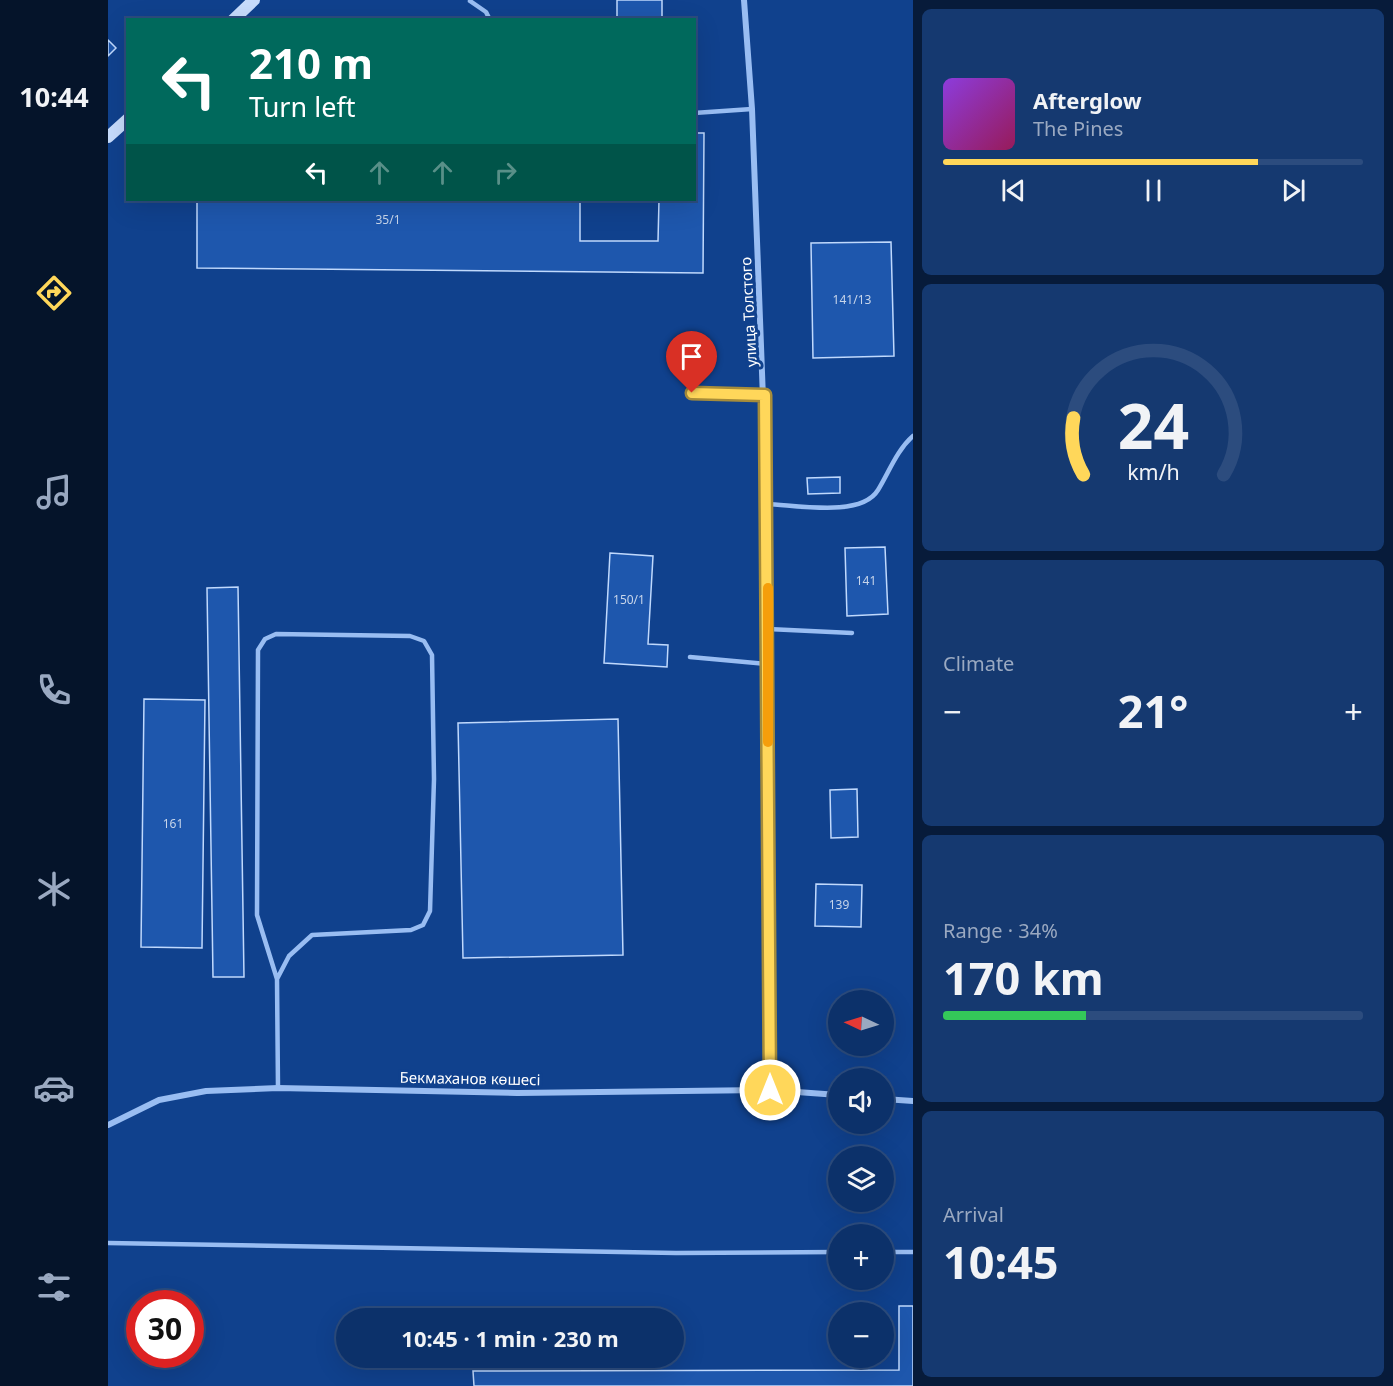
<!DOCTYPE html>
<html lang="en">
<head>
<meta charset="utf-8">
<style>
	:root { --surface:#0c316a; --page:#153970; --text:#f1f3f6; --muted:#9aa9c1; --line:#2c4c7e; --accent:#ffd75a }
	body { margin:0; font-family:"Noto Sans",sans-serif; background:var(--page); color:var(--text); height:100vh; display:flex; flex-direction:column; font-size:22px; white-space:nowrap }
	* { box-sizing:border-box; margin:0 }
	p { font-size:20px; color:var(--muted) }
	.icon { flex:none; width:33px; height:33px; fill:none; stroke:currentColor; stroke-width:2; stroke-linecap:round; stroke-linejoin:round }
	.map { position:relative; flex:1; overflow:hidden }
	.side { display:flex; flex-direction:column; gap:9px; padding:9px; background:#071b3a; width:480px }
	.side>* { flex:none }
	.top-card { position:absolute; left:18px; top:18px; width:570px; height:183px; border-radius:0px; box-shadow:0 6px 24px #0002,0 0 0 2px var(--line); background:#00695c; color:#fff; overflow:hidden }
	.needle { width:39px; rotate:274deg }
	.controls { position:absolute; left:720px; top:990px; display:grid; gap:12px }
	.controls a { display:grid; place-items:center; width:66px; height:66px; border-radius:50%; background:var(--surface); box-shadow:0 6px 24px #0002,0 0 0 2px var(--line); font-size:30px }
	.speed { position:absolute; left:18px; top:1290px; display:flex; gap:12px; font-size:30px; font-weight:700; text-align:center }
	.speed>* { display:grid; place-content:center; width:78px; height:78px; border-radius:50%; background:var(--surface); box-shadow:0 6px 24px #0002,0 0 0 2px var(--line); line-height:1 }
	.speed .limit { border:9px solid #d22; background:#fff; color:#111 }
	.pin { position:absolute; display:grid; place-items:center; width:51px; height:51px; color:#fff; margin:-62px -26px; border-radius:50% 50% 50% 0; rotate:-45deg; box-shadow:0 0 6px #0007 }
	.pin .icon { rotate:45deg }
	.me { position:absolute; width:66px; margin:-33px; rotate:0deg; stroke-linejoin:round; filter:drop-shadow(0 0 4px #0008) }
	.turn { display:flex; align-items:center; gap:21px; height:126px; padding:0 24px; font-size:27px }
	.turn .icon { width:78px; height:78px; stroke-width:2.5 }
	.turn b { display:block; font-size:42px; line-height:51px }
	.lanes { display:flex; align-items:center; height:57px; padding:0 24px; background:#0003; justify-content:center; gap:30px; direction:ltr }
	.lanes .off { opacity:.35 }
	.big { font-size:45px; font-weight:700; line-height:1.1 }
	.side .widget { flex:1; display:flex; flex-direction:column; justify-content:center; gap:9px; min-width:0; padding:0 21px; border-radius:9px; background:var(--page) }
	.side .dial { align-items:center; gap:0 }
	.dial svg { height:156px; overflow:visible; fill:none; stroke:var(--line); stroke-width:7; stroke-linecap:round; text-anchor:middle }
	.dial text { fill:var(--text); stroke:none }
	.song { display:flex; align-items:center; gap:18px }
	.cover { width:72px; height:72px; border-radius:9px; background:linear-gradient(135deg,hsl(270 70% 55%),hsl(330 70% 35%)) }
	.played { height:6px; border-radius:3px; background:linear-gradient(90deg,var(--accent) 75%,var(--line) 75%) }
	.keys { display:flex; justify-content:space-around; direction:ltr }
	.heat { display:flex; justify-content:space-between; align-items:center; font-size:33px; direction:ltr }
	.charge { height:9px; border-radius:4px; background:linear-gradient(90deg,#34c759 34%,var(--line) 0) }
	.trip { position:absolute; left:228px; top:1308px; width:348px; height:60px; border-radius:30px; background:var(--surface); box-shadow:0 6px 24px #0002,0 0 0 2px var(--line); font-weight:700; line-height:60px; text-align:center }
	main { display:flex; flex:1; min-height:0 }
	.dock { display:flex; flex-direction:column; width:108px; justify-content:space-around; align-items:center; background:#05142a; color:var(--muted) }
	.dock .icon { width:42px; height:42px }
	.dock .on { color:var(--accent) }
	.dock b { font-size:27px; color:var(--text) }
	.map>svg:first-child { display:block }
	.building { fill:#1e57ad; stroke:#c0d9fd; stroke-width:1.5 }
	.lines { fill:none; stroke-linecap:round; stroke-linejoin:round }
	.lane { stroke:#99bdf2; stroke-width:4.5 }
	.street { stroke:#99bdf2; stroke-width:6 }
	.secondary { stroke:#c7dcfc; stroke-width:12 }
	.route-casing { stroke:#a68c3a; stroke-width:15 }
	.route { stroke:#ffd75a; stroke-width:10 }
	.slow { stroke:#f59e0b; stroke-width:10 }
	.labels { text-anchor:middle; stroke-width:6; stroke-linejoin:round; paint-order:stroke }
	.number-label { font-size:12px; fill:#c7d5ea }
	.street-label { font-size:15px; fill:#fff; stroke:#10418d }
</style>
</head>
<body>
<main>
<nav class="dock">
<b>10:44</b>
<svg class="icon on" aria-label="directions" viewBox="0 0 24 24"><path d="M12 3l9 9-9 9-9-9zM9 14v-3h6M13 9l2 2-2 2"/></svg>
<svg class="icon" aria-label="music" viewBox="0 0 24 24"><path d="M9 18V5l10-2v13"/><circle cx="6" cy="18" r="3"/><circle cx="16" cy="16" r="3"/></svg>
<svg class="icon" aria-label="phone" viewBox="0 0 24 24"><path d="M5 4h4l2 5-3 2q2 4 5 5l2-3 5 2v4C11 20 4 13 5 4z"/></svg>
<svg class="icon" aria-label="climate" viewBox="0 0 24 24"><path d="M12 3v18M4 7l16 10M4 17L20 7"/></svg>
<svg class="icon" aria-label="car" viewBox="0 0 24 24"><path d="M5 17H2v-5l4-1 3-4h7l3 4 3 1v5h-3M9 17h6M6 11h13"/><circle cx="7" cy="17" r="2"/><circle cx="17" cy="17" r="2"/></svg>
<svg class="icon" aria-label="filters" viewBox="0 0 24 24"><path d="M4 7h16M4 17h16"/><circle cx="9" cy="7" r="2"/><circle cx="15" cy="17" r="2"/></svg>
</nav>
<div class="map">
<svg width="805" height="1386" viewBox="0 0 805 1386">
	<rect width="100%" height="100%" fill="#10418d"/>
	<path class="building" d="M509 0H554V20H509Z
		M0 40 8 48 0 56Z
		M586 133H596L595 273 89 268V200H472V241H550L551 200H586Z
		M783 242 786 356 705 358 703 243Z
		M732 477V493L700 494 699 478Z
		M777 547 780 614 739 616 737 548Z
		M502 553 545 556 540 644 560 645 559 667 496 663Z
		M130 587 136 977H105L99 588Z
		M36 699 97 700 94 948 33 947Z
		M510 719 515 955 355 958 350 723Z
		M749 789 750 837 723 838 722 790Z
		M708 884 754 885 753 927 707 926Z
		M791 1306H805V1386H366L365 1371 791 1370Z"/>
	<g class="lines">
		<path class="lane" d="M362 1 378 12 382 20
			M586 113 644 109
			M584 393 657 395
			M659 504C688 505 753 518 770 490 781 472 789 450 805 436
			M660 629 744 633
			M582 657 659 664
			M169 979 181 956 204 935 303 930 315 925 322 911 326 779 324 655 316 641 302 636 168 634 157 639 150 650 149 915 169 979 170 1088
			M0 1243 568 1253 730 1252
			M776 1252H805"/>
		<path class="street" d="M636 0 644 109 659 504 662 1090
			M776 1099 805 1101
			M0 1125 51 1100 98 1091 170 1088 409 1093 662 1090 730 1095"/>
		<path class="secondary" d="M125 20 146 0
			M0 137 20 119"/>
	</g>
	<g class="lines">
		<defs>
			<path id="route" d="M584 393 657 395 662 1090"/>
		</defs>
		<use href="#route" class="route-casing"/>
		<use href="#route" class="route"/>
		<path class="slow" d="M660 588V742"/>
	</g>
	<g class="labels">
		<g class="number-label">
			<text x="280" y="224">35/1</text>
			<text x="744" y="304">141/13</text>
			<text x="758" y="585">141</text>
			<text x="521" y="604">150/1</text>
			<text x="65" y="828">161</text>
			<text x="731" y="909">139</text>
		</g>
		<g class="street-label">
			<text transform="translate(641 312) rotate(-93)" y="5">улица Толстого</text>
			<text transform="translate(362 1079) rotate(1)" y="5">Бекмаханов көшесі</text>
		</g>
	</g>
</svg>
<div class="controls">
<a><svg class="needle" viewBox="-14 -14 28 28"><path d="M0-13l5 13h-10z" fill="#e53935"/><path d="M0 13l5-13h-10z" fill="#9aa9c1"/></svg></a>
<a><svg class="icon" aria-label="sound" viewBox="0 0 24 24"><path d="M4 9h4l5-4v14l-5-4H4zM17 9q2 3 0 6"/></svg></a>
<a><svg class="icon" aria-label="layers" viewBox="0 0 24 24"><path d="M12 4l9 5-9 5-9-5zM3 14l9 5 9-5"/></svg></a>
<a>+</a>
<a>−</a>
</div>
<div class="speed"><div class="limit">30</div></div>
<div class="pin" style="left:584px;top:393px;background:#d93025"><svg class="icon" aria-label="arrive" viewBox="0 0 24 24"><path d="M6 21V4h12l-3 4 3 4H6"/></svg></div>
<svg class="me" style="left:662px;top:1090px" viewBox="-20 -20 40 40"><circle r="17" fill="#ffd75a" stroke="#fff" stroke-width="3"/><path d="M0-11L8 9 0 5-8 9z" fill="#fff"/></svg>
<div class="trip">10:45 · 1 min · 230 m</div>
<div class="top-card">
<div class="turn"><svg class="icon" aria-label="left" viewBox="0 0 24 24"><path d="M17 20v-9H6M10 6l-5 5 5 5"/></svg><div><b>210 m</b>Turn left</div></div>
<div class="lanes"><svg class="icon" aria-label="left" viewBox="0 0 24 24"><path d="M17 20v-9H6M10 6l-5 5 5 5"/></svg><svg class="icon off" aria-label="ahead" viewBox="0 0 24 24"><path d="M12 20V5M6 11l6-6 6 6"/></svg><svg class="icon off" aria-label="ahead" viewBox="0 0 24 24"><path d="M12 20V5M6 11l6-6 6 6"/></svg><svg class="icon off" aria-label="right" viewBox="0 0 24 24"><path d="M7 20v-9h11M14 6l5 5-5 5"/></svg></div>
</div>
</div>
<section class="side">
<div class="widget">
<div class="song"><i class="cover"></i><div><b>Afterglow</b><p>The Pines</p></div></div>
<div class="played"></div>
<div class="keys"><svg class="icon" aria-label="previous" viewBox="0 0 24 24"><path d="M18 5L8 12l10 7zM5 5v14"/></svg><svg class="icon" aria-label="pause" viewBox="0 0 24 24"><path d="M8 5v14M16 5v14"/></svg><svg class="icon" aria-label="next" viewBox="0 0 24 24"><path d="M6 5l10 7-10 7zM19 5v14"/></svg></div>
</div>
<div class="widget dial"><svg viewBox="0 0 100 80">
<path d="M14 69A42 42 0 1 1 86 69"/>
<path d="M14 69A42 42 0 0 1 9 40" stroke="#ffd75a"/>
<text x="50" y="56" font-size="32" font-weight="700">24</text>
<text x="50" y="72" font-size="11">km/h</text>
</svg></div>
<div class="widget"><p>Climate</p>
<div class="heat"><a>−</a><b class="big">21°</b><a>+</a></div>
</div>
<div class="widget"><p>Range · 34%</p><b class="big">170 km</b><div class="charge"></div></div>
<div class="widget"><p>Arrival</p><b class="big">10:45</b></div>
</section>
</main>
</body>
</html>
